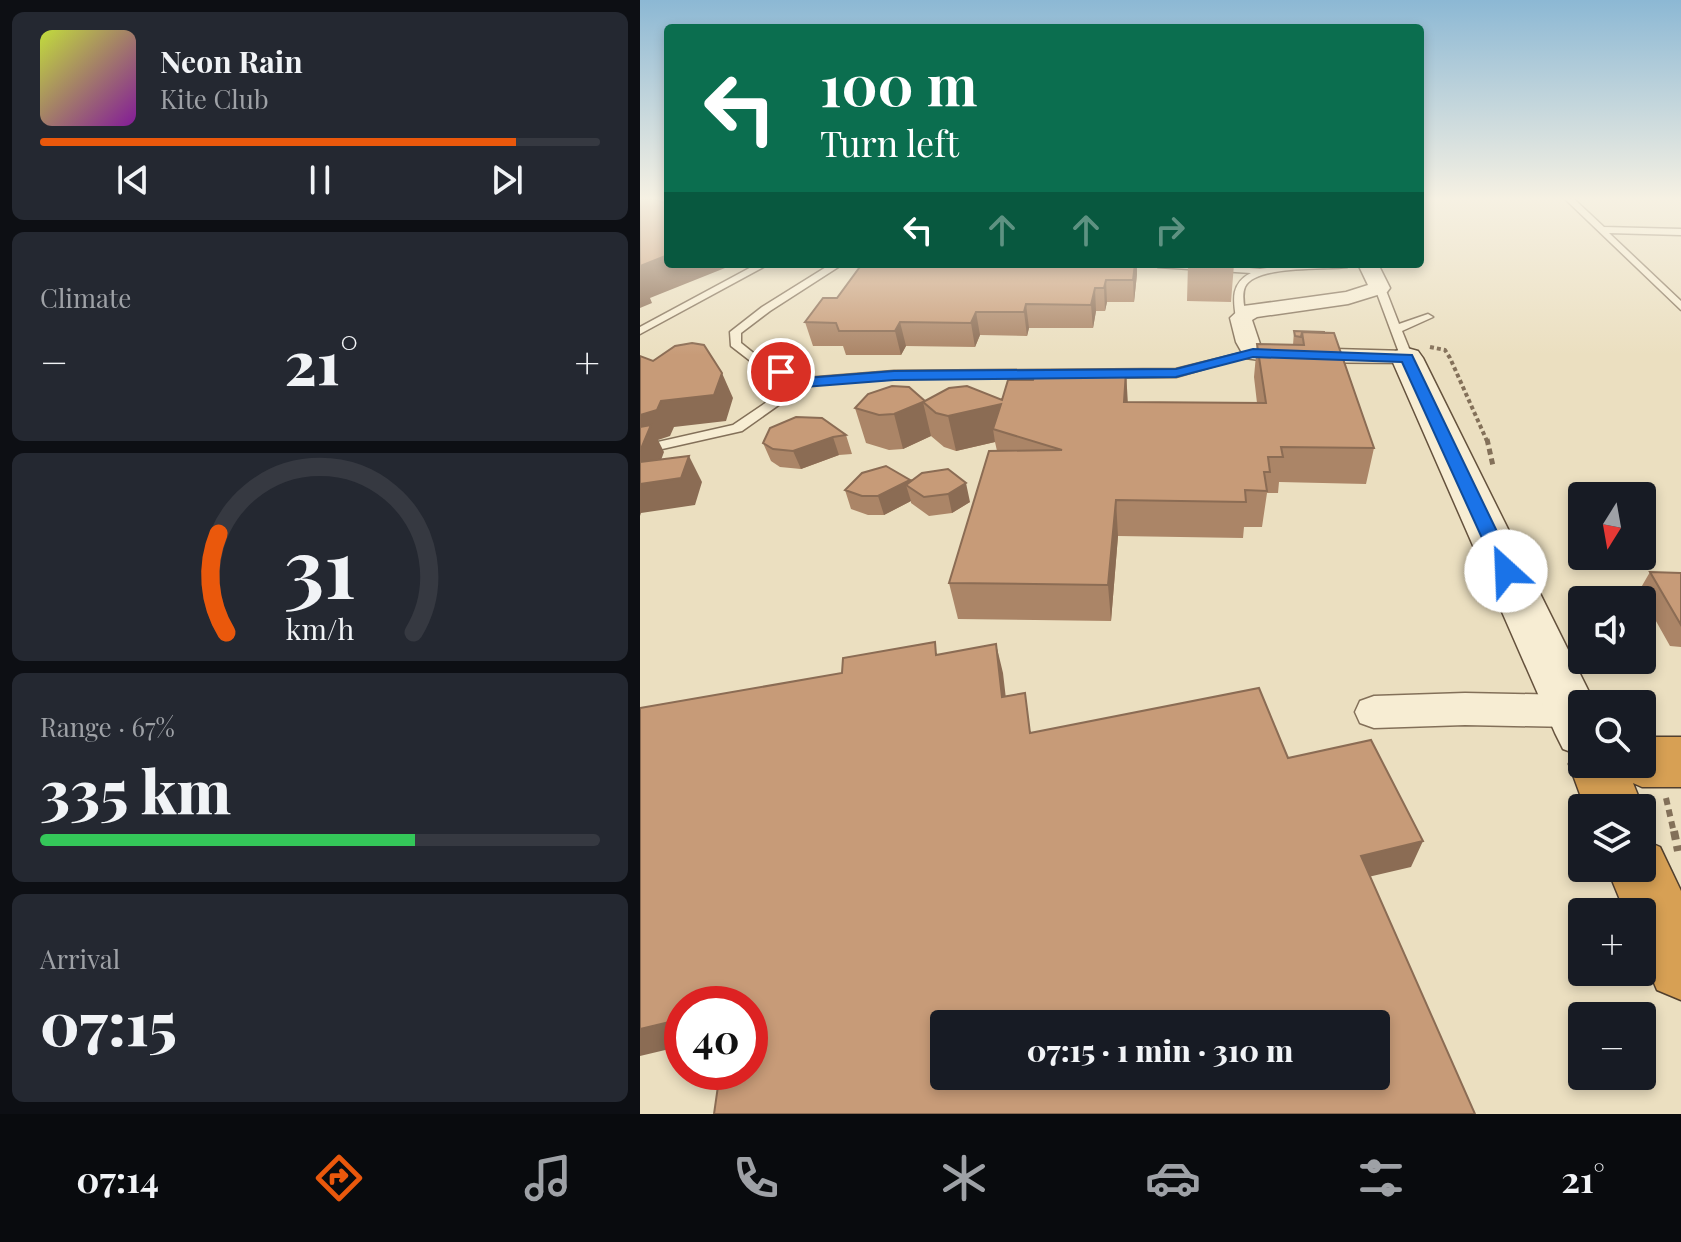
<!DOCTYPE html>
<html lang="en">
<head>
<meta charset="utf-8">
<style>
	:root { --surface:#171b24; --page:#242831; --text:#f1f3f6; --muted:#9ea1a6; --line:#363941; --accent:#ea580c }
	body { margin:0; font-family:"Playfair Display",serif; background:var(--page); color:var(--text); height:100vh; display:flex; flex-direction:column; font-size:30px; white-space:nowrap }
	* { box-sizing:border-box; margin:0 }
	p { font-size:26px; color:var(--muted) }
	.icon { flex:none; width:44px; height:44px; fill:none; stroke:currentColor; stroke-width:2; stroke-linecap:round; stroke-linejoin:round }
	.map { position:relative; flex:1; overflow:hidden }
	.side { display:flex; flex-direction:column; gap:12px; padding:12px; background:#0d0f14; width:640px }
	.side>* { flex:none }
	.guide { position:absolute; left:24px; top:24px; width:760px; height:244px; border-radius:8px; box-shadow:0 4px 12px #0003; background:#0b6e4f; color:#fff; overflow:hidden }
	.needle { width:52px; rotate:191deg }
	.fabs { position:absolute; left:928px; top:482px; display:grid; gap:16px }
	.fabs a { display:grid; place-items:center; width:88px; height:88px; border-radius:8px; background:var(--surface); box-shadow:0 4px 12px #0003; font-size:40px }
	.speed { position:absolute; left:24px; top:986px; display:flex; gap:16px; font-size:40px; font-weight:700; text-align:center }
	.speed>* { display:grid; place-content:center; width:104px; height:104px; border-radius:50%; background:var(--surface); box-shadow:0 4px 12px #0003; line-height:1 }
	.speed .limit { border:12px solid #d22; background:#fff; color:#111 }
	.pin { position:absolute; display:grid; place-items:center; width:68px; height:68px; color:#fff; margin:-34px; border:4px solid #fff; border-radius:50%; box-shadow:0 2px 8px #0007 }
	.me { position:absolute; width:88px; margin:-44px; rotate:335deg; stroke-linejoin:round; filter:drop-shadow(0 0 6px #0008) }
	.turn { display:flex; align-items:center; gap:28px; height:168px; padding:0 24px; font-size:36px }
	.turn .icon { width:104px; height:104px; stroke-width:2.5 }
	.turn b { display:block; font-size:56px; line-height:68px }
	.lanes { display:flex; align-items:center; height:76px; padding:0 24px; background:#0003; justify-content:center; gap:40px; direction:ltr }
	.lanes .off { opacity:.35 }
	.big { font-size:60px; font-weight:800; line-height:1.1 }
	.side .widget { flex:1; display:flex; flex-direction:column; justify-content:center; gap:12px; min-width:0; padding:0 28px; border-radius:12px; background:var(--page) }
	.side .dial { align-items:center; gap:0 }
	.dial svg { height:208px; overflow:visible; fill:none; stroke:var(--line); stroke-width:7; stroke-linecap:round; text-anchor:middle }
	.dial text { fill:var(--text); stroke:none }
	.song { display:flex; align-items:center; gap:24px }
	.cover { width:96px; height:96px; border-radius:12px; background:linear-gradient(135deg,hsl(70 70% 55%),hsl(290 70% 35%)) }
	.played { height:8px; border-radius:4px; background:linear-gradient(90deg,var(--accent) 85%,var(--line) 85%) }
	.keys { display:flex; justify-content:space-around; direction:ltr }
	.heat { display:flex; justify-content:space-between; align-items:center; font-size:44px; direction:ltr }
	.charge { height:12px; border-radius:6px; background:linear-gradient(90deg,#34c759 67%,var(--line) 0) }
	.trip { position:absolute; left:290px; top:1010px; width:460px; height:80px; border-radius:8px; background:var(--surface); box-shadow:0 4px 12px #0003; font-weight:800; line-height:80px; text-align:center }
	.menu { display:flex; height:128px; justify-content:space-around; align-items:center; background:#090b0e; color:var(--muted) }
	.menu .icon { width:56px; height:56px }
	.menu .active { color:var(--accent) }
	.menu b { font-size:36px; color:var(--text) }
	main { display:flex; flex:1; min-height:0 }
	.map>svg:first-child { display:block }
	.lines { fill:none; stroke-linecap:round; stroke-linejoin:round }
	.lane-casing { stroke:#837059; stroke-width:3 }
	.street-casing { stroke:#837059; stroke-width:3 }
	.secondary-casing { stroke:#65523d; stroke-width:3 }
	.highway-casing { stroke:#513f2e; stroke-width:3 }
	.path-far3 { stroke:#837059; stroke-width:4; stroke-dasharray:4 3; stroke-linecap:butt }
	.path-far2 { stroke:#837059; stroke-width:5; stroke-dasharray:6 4; stroke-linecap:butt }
	.path-far1 { stroke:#837059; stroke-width:6; stroke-dasharray:7 5; stroke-linecap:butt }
	.path { stroke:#837059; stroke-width:8; stroke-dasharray:9 6; stroke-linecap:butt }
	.lane { fill:#f7edd3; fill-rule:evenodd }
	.street { fill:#f7edd3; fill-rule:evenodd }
	.secondary { fill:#f7edd3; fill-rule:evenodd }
	.highway { fill:#d7a054; fill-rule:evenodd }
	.wall { fill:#ab8567 }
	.shaded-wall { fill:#8b6c54 }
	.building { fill:#c79b78; stroke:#8b6c54; stroke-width:2; fill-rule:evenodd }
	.route { fill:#1a73e8; stroke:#114b97; stroke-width:2 }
</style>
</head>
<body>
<main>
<section class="side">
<div class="widget">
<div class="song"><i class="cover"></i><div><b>Neon Rain</b><p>Kite Club</p></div></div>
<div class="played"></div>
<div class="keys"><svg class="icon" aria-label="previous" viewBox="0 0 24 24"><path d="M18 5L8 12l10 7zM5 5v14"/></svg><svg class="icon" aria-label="pause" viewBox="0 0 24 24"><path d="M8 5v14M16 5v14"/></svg><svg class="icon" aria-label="next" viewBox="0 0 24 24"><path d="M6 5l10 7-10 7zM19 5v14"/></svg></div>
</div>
<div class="widget"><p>Climate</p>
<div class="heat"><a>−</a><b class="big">21°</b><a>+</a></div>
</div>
<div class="widget dial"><svg viewBox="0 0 100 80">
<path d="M14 69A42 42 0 1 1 86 69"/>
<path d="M14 69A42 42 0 0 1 11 31" stroke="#ea580c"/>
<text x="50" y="56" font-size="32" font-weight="700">31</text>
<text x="50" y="72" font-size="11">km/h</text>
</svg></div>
<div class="widget"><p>Range · 67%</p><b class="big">335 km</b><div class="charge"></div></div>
<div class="widget"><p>Arrival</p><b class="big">07:15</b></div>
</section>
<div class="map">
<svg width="1041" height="1114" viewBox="0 0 1041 1114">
	<rect width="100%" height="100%" fill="#ebdfc0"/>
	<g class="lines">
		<defs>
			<path id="lane" d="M925 199H934L964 227 1041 229V235L969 233 1041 301V310Z
				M117 264H129L0 334V327Z
				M191 264H203L130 311 101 333V343L121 359 166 378 254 371 536 369 613 350 619 353 536 377 254 379 167 385 102 431 0 454V446L93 425 155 383 113 363 91 346 90 332 122 307Z
				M513 264H566L620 269 648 265 712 264 707 267C686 270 615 265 605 287 601 296 605 309 606 318L601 321 596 318C593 299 591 283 611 273L518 267Z
				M736 286 745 288 759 324 788 314 793 317 762 331 773 358 771 360 761 358 735 288Z"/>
			<path id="street" d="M718 264H738L750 288 747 292 708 304 617 317 612 320 621 347 767 351 775 353 779 358 775 363 634 362 605 358 596 342 590 318 603 306 611 305 706 292 728 285Z
				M825 693 932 695 946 700 948 704H942V724L932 727 825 725 734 728 720 723 715 712 720 701 734 696Z"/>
			<path id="secondary" d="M767 348 778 351 783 358 955 704H942V756L923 749 915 733 751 358 756 351Z"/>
			<path id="highway" d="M1002 737H1041V787H1002L993 783 1003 808 1002 811V808H945L929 764 937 747 942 745V764H1002Z
				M1002 839 1020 847 1041 891V1000L1017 990 1002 954V912H985L967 868H1002Z"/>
		</defs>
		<use href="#lane" class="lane-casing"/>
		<use href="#street" class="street-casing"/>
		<use href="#secondary" class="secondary-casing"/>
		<use href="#highway" class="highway-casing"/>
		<path class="path-far3" d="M790 347 805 350 810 358 847 441"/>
		<path class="path-far2" d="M847 439 853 466"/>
		<path class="path-far1" d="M1026 798 1034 833"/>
		<path class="path" d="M1034 831 1038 851"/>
		<use href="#lane" class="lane"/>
		<use href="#street" class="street"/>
		<use href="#secondary" class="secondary"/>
		<use href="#highway" class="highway"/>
	</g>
	<path class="wall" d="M548 264H594L591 302 547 301Z
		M497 274 494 302H467L465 311H456L453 328H389L387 336 340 335 335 347 266 346 261 355H206L203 346H173L165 322 197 298Z
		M654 331 684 332 734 448 726 484 639 482 638 493H627L622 527H604L603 538 478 536 471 621 318 619 309 583 357 451 355 442 316 451 304 447 291 436 263 449 249 450 226 443 215 408 285 401 362 400 393 380 442 374 486 371 487 402 617 403 614 377 617 344 653 345Z
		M206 435 212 454 199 455 161 469 140 467 131 461 123 443Z
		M271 481 330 502 312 513 289 516 271 503V501L244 515H228L211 509 205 490Z
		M1010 572 1041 573V647L1030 646 999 591Z"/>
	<path class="shaded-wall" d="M28 255V264H95L10 298 12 303 0 308V266Z
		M495 264H497V274L494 302 493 280Z
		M466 280 467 302 465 311 464 288Z
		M455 288 456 311 453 328 451 305Z
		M386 304 389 328 387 336 384 312Z
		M336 312 340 335 335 347 331 323Z
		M260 322 266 346 261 355 255 331Z
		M486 371 488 405 484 402Z
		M82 373 93 398 86 421 34 427 30 436 18 440 24 452 13 482 49 456 62 482 55 505 1 513 0 516V415L21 401Z
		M283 402 291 436 263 449 254 414Z
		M361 404 353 429 355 442 316 451 308 416Z
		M193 437 199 455 161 469 153 451Z
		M270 480 273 489 266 485 271 501 244 515 238 496Z
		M326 483 330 502 312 513 308 494Z
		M476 500 478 536 471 621 468 585Z
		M356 644 363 673 369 725 362 697Z
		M783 841 771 867 711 881 721 856Z
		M42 1019V1046L0 1056V1029Z"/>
	<path class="building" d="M0 199H14L28 204V255L0 266Z
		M222 264H495L493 280H466L464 288H455L451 305 386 304 384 312H336L331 323 260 322 255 331H199L196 323 165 322 183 298H197Z
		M654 331 684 332V333L662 332 661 337 655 336Z
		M662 332 694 333 734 448 641 447 643 457H628L630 472H624L627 491 605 490 606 502 476 500 468 585 309 583 349 451 422 450 353 429 361 404 308 416 296 413 283 402 254 414 239 415 215 408 228 394 252 386 269 387 285 401 309 388 327 386 362 400 368 380H393L395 373 442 374V370L486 371 484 402 626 403 617 344 664 345Z
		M52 343 64 345 82 373 74 395 21 401 17 410 0 415V356L13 361 35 346Z
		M156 417 182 418 206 435 193 437 153 451 133 449 123 443 130 428Z
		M11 425 0 451V427Z
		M49 456 41 478 0 484V462Z
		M246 466 270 480 238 496H222L205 490 222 473Z
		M308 469 326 483 308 494 284 497 266 485 282 473Z
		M1010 572 1041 573V625Z
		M295 642 296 655 356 644 362 697 385 693 390 733 619 688 648 758 731 740 783 841 721 856 835 1114H74L80 1072H110V1004H42V1019L0 1029V708L202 673 203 658ZM304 1024H736V1076H304Z"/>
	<linearGradient id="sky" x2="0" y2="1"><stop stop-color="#8cb8d4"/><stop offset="0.56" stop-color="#f6f1e3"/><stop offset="1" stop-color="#f6f1e3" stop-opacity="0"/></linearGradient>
	<rect width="1041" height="355" fill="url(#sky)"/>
	<path class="route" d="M613 349 772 355 876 571 873 575H860L857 571 762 362 613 357 536 377 254 380 164 387 134 372 141 368 166 378 254 371 536 369Z"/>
</svg>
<div class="fabs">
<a><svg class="needle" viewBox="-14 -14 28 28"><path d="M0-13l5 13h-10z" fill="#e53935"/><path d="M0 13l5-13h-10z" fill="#9ea1a6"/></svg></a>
<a><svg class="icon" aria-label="sound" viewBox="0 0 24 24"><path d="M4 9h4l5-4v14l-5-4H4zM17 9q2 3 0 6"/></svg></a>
<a><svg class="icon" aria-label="search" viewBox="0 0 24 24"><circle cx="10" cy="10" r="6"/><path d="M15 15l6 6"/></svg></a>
<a><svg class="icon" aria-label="layers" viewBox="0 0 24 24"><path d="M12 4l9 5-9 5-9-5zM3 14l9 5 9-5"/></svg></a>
<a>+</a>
<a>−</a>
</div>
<div class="speed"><div class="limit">40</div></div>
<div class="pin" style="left:141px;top:372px;background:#d93025"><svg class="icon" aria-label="arrive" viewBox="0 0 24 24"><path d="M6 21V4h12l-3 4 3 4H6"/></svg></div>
<svg class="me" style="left:866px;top:571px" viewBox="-20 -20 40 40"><circle r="19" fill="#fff"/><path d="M0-13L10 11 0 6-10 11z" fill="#1a73e8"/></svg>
<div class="trip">07:15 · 1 min · 310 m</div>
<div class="guide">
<div class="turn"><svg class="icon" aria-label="left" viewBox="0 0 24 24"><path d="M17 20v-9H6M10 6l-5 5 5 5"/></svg><div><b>100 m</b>Turn left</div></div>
<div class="lanes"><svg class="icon" aria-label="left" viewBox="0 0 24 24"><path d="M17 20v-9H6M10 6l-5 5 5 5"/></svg><svg class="icon off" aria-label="ahead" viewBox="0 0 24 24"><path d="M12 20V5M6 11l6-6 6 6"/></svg><svg class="icon off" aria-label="ahead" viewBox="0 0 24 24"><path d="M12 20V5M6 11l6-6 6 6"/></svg><svg class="icon off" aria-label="right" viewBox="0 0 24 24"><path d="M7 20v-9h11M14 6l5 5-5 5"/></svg></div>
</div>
</div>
</main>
<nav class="menu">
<b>07:14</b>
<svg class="icon active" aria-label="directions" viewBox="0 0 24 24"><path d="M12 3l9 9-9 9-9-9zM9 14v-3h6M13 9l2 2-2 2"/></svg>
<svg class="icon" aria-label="music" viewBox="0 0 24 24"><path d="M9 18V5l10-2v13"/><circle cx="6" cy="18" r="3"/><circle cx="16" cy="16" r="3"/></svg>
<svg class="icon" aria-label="phone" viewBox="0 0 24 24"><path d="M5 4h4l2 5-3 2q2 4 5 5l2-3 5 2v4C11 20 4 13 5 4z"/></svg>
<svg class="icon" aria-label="climate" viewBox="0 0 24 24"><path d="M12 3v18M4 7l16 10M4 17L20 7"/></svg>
<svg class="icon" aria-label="car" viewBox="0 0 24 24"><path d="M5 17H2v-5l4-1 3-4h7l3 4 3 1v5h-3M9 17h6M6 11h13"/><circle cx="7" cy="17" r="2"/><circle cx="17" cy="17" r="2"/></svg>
<svg class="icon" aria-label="filters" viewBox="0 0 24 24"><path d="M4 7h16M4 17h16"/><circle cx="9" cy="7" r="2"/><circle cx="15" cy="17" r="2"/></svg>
<b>21°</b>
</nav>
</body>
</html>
